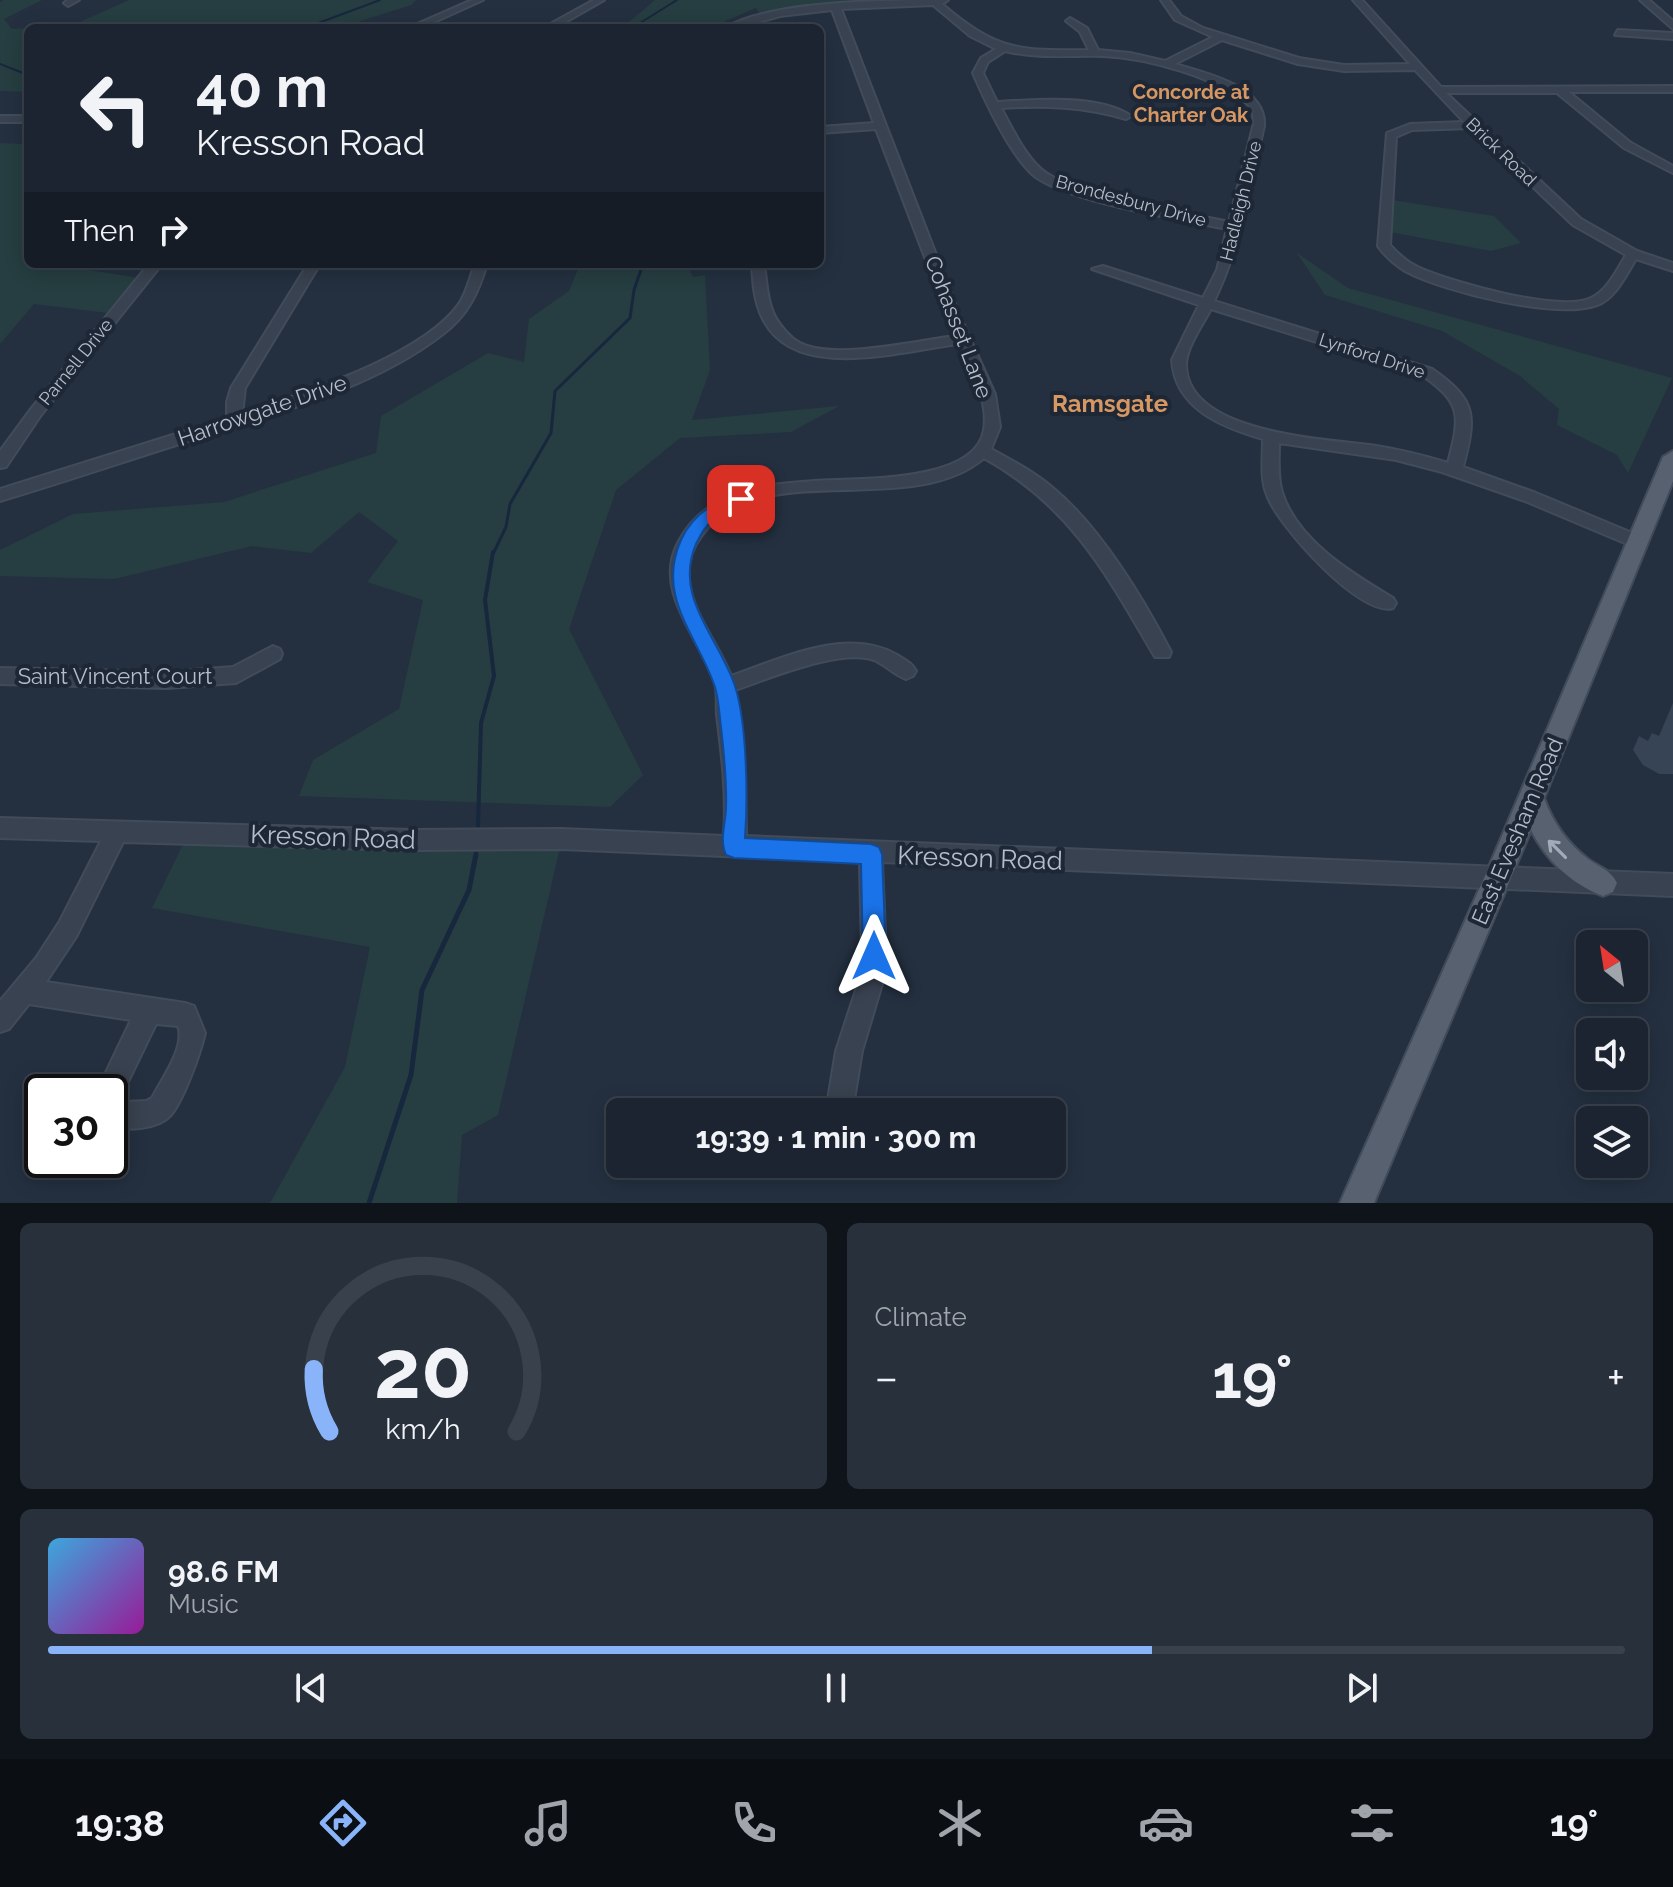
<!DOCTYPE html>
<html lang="en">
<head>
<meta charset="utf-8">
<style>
	:root { --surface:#1b2430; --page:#28303c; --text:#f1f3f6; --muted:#a0a4ab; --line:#39414c; --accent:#8ab4fa }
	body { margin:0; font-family:Raleway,sans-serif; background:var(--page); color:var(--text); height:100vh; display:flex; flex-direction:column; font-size:30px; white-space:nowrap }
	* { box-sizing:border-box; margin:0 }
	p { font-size:26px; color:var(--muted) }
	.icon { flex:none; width:44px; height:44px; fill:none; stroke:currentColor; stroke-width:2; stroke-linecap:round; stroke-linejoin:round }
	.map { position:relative; height:1203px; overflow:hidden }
	.details { display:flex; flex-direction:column; gap:20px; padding:20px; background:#0f141a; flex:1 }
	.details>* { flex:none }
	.banner { position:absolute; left:24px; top:24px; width:800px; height:244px; border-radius:12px; box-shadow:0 4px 20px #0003,0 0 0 2px var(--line); background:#1b2430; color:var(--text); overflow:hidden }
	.needle { width:52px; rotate:330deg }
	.controls { position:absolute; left:1576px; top:930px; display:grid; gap:16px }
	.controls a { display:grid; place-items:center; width:72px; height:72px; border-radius:12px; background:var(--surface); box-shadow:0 4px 20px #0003,0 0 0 2px var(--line); font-size:40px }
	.speed { position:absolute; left:24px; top:1074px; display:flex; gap:16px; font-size:40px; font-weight:700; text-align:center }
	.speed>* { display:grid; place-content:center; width:104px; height:104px; border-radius:50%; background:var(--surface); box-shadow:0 4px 20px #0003,0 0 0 2px var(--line); line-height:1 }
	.speed .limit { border:4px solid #111; border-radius:12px; background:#fff; color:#111 }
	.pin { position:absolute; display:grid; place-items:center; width:68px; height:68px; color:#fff; margin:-34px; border-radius:16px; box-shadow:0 4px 12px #0006 }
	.me { position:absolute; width:88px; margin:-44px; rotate:0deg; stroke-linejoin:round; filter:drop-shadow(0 0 6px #0008) }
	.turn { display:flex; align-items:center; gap:28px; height:168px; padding:0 40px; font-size:36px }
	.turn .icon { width:104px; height:104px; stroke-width:2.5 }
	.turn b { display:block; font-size:56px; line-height:68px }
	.then { display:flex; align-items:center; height:76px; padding:0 40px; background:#0003; gap:16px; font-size:30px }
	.big { font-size:60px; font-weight:700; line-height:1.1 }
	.details .tile { flex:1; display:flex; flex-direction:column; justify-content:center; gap:12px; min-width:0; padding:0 28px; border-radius:12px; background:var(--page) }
	.details .dial { align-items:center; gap:0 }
	.dial svg { height:208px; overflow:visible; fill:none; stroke:var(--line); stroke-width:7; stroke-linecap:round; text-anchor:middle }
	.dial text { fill:var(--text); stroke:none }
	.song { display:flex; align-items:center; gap:24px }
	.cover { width:96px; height:96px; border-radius:12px; background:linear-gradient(135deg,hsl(200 70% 55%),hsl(300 70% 35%)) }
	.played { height:8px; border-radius:4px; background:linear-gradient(90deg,var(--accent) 70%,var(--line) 70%) }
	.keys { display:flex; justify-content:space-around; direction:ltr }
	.heat { display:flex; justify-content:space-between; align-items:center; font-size:44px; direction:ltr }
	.details .tiles { flex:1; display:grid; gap:20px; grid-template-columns:1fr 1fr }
	.tile:last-child { grid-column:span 2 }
	.trip { position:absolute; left:606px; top:1098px; width:460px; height:80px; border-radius:12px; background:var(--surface); box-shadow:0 4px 20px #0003,0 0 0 2px var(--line); font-weight:700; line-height:80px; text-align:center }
	.tab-bar { display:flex; height:128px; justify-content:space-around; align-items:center; background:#0b0e13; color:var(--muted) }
	.tab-bar .icon { width:56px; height:56px }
	.tab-bar .on { color:var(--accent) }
	.tab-bar b { font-size:36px; color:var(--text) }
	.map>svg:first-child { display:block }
	.green { fill:#263e41 }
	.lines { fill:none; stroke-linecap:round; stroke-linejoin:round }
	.stream-far3 { stroke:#17273e; stroke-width:2 }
	.stream-far2 { stroke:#17273e; stroke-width:3 }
	.stream-far1 { stroke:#17273e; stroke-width:4 }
	.stream { stroke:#17273e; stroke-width:5 }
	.building { fill:#364456 }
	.minor-casing { stroke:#424b59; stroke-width:4 }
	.major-casing { stroke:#424b59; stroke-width:4 }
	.minor { fill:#394250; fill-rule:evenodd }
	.major { fill:#576170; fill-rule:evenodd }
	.oneway { stroke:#a2abb8 }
	.route { fill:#1a73e8; stroke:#114b97; stroke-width:2 }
	.labels { text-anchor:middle; stroke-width:8; stroke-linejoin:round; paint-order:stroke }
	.far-street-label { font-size:18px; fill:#b5bdca; stroke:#1d2735 }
	.far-neighbourhood-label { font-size:20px; font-weight:bold; fill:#d79763; stroke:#1d2735 }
	.street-label { font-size:22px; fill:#b5bdca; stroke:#1d2735 }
	.neighbourhood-label { font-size:24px; font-weight:bold; fill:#d79763; stroke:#1d2735 }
	.near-street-label { font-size:26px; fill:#b5bdca; stroke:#1d2735 }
</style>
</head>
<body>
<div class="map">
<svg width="1673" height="1203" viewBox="0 0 1673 1203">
	<rect width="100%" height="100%" fill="#243040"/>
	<path class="green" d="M4 0H42L4 19 12 29 28 28V92L0 91V2Z
		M129 0H416L411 5 339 28H31L71 26Z
		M655 0H882L887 6 761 16 756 8 709 28H622Z
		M0 143 23 144 28 147V264H93L90 270 145 279 116 314 34 304 0 344Z
		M1386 199 1494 216 1521 243 1491 251 1385 231Z
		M1297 253 1348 288 1672 378 1628 473 1617 455 1557 425 1559 409 1520 376 1442 331 1325 295Z
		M580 264H687L693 277 705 275 710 370 692 420 839 406 791 432 680 438 616 490 569 629 643 775 610 807 299 796 313 760 399 709 423 600 367 582 398 541 359 512 311 553 252 546 114 579 0 576V550L73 514 224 502 376 453 381 416 488 353 524 362 529 319 569 291Z
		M189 832 562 839 498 1115 462 1135 457 1203H270L345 1067 370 947 152 908Z"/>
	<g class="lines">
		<path class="stream-far3" d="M305 28 380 0
			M632 28 677 0
			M0 64 28 75"/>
		<path class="stream-far2" d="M493 554 506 527 510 504 551 433 555 391 630 318 634 290 643 264"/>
		<path class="stream-far1" d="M478 826 481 723 494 676 485 600 493 552"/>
		<path class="stream" d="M369 1203 411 1075 422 990 469 890 476 854"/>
	</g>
	<path class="building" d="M1673 703V774H1659L1643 765 1633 750 1639 736 1648 741 1652 733 1659 736Z"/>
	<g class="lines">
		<defs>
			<path id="minor" d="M68 0H79L68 6 64 3Z
				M472 0H483L421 28H408Z
				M594 0H604L555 28H543Z
				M948 0 942 4C997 51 1019 51 1089 50L1080 32 1066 21 1070 18 1087 28 1098 50 1130 53 1165 61 1213 37 1175 20 1161 0H1169L1181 16 1203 28 1299 58 1344 65 1410 64 1353 0H1362L1441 87 1673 86V92H1569L1631 143 1673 166V173L1624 148 1557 93H1446L1581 219 1637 251 1673 263V271L1636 259C1626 275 1615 299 1597 305 1556 320 1442 291 1405 271 1394 264 1385 256 1378 246L1387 133 1410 124 1464 122 1415 70 1344 71 1298 64 1222 40 1175 64C1205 73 1267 86 1264 126 1250 185 1241 246 1214 301L1432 369C1478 401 1476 416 1463 467L1536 493 1644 538 1647 542 1644 546H1632L1525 501 1442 472 1396 460 1279 443C1279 459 1277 477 1282 492 1297 541 1353 574 1393 598L1396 603 1393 608C1361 618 1278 526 1267 495 1260 478 1263 458 1263 439 1222 427 1175 409 1172 360L1199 305 1092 269 1103 266 1203 298 1217 270 1227 229C1184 220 1062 201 1032 174 1009 152 986 103 973 73L981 58 996 49 970 36 933 5 841 9 959 314 995 394 1000 427 991 449C1013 461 1034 472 1053 488 1100 527 1143 598 1171 652L1169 657H1155C1107 575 1071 506 984 458 910 521 760 455 702 535 691 549 687 563 689 581 693 616 719 644 731 676 780 659 848 626 897 655 905 660 912 663 916 671L913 676 906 679C894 675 886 665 874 660 840 648 768 679 735 690L745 778 746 836 1673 874V896L882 862 886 956 882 984 862 1051 852 1112H826L836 1051 858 984 862 956 860 862 562 849 412 850 123 842 76 937 46 982 185 1003 194 1006 205 1033C200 1054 184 1099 171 1115 158 1130 127 1130 110 1127V1092H98V1089L131 1020 29 1004 9 1029 0 1032V1001L36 958 60 921 101 841 0 838V818L412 830 562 829 724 836C727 795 722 755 717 715 716 705 718 694 715 684 702 640 652 592 678 543 689 521 708 505 731 496 756 485 787 483 814 481 855 478 975 484 984 430 989 401 971 369 958 344 901 351 795 383 763 319 754 302 753 282 752 264H764C767 284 767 307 779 323 786 333 796 343 807 346 842 358 917 341 955 336L876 129 820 133V127L874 123 832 10 780 16 738 28H725C771 0 892 0 948 0ZM1005 51C1037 59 1070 55 1103 56 1147 58 1219 77 1252 108L1254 123 1229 222C1186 213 1071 196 1041 169 1024 154 1012 128 1001 108 1045 105 1084 107 1126 119L1131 116C1098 94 1036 100 997 102L983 73 988 62ZM1471 128 1573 225 1626 255C1617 270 1607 291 1591 298 1560 313 1451 282 1420 268 1408 263 1399 255 1390 245L1396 137 1412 130ZM1211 309 1422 375C1463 404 1460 416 1448 463 1422 455 1397 449 1370 445 1322 439 1187 433 1186 365 1186 348 1203 324 1211 309ZM156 1024 178 1026C186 1047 161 1080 152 1098L146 1101 125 1102 124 1090Z
				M1640 0H1649L1673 21V29Z
				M1618 30 1673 33V39L1615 35Z
				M0 116H28V122H0Z
				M149 264H162L41 415 6 467 0 468V451L31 409Z
				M308 264H320L245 388 242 414C303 393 421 357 459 304 467 292 470 277 475 264H487C478 293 468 315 443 334 374 388 274 414 192 440 128 460 64 482 0 501V489L227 418V402L231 388Z
				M273 646 280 649 282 654 280 659 236 683 167 688 0 684V668L167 672 233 667Z"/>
			<path id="major" d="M1673 451V481L1544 798C1553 823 1567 843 1588 859 1599 867 1611 870 1617 883L1613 892 1603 896C1571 884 1546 860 1531 830L1374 1203H1340L1485 876 1663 457Z"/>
		</defs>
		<use href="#minor" class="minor-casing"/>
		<use href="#major" class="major-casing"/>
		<use href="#minor" class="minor"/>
		<use href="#major" class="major"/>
	</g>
	<defs><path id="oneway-shaft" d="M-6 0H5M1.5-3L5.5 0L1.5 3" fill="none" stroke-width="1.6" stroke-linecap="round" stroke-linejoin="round" transform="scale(2)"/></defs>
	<use class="oneway" href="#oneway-shaft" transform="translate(1557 849) rotate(-135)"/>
	<path class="route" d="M741 493 749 499 747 503C736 508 724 513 714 519 705 526 701 534 696 544 673 598 719 637 735 686 747 724 748 797 745 838L871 844 879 847 882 854 886 956 883 964 874 968 866 964 863 956 861 864 734 858 726 855C719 840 726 822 726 807 727 780 724 753 721 727 719 713 719 697 714 684 696 634 656 596 681 540 692 515 714 501 741 493Z"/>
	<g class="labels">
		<g class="far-street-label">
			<text transform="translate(1501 152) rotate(44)" y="6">Brick Road</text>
			<text transform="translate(1131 201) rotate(15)" y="6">Brondesbury Drive</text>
			<text transform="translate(1241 201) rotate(-76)" y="6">Hadleigh Drive</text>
			<text transform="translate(1372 356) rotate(18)" y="6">Lynford Drive</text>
			<text transform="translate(76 362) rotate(-51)" y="6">Parnell Drive</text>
		</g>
		<g class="far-neighbourhood-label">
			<text x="1191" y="99">Concorde at<tspan x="1191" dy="23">Charter Oak</tspan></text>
		</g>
		<g class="street-label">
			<text transform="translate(959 327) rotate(69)" y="8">Cohasset Lane</text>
			<text transform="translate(262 410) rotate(-19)" y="8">Harrowgate Drive</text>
			<text x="115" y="684">Saint Vincent Court</text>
			<text transform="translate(1517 831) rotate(-67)" y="8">East Evesham Road</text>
		</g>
		<g class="neighbourhood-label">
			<text x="1110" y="412">Ramsgate</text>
		</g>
		<g class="near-street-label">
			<text transform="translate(333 837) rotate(2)" y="9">Kresson Road</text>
			<text transform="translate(980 858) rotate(2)" y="9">Kresson Road</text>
		</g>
	</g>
</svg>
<div class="controls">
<a><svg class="needle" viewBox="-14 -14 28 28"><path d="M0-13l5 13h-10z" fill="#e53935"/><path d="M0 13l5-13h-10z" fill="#a0a4ab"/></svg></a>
<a><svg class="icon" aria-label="sound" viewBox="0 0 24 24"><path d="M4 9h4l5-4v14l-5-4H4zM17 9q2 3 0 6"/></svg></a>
<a><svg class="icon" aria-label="layers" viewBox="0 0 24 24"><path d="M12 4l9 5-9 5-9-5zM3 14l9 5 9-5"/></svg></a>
</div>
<div class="speed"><div class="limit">30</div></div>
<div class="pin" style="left:741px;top:499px;background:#d93025"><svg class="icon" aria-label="arrive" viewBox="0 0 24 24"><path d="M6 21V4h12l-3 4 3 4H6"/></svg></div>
<svg class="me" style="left:874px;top:956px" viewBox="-20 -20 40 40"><path d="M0-17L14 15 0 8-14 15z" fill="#1a73e8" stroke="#fff" stroke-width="4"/></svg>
<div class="trip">19:39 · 1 min · 300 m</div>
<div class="banner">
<div class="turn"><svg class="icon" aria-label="left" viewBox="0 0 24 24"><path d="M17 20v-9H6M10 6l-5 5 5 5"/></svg><div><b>40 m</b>Kresson Road</div></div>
<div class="then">Then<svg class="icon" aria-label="right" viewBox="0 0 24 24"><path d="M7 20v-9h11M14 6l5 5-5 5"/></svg></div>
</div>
</div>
<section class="details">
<div class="tiles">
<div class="tile dial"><svg viewBox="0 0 100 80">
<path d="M14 69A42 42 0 1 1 86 69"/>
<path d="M14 69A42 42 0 0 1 8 45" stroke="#8ab4fa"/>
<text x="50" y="56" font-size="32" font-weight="700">20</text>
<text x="50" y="72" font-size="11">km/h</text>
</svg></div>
<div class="tile"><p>Climate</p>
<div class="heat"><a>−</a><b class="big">19°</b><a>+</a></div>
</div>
<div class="tile">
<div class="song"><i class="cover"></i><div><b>98.6 FM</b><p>Music</p></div></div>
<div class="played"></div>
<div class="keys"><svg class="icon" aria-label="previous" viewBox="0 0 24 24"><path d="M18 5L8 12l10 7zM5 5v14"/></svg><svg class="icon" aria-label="pause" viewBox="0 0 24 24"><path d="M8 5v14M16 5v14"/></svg><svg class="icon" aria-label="next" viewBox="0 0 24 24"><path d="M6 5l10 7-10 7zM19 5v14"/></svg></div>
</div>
</div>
</section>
<nav class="tab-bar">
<b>19:38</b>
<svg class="icon on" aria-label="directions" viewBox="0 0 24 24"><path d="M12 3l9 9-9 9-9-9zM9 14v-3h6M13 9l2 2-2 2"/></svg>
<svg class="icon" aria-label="music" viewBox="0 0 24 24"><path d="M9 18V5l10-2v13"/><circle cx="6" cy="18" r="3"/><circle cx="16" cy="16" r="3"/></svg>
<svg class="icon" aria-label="phone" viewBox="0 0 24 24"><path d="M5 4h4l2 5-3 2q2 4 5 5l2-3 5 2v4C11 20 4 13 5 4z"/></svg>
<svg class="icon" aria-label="climate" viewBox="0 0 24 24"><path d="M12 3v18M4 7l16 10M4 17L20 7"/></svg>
<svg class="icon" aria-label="car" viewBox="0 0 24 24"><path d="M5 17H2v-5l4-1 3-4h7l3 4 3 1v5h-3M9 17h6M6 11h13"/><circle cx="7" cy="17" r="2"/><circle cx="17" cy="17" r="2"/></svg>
<svg class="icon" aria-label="filters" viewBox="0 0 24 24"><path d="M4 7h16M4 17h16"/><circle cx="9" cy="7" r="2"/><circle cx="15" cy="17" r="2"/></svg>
<b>19°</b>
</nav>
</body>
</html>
